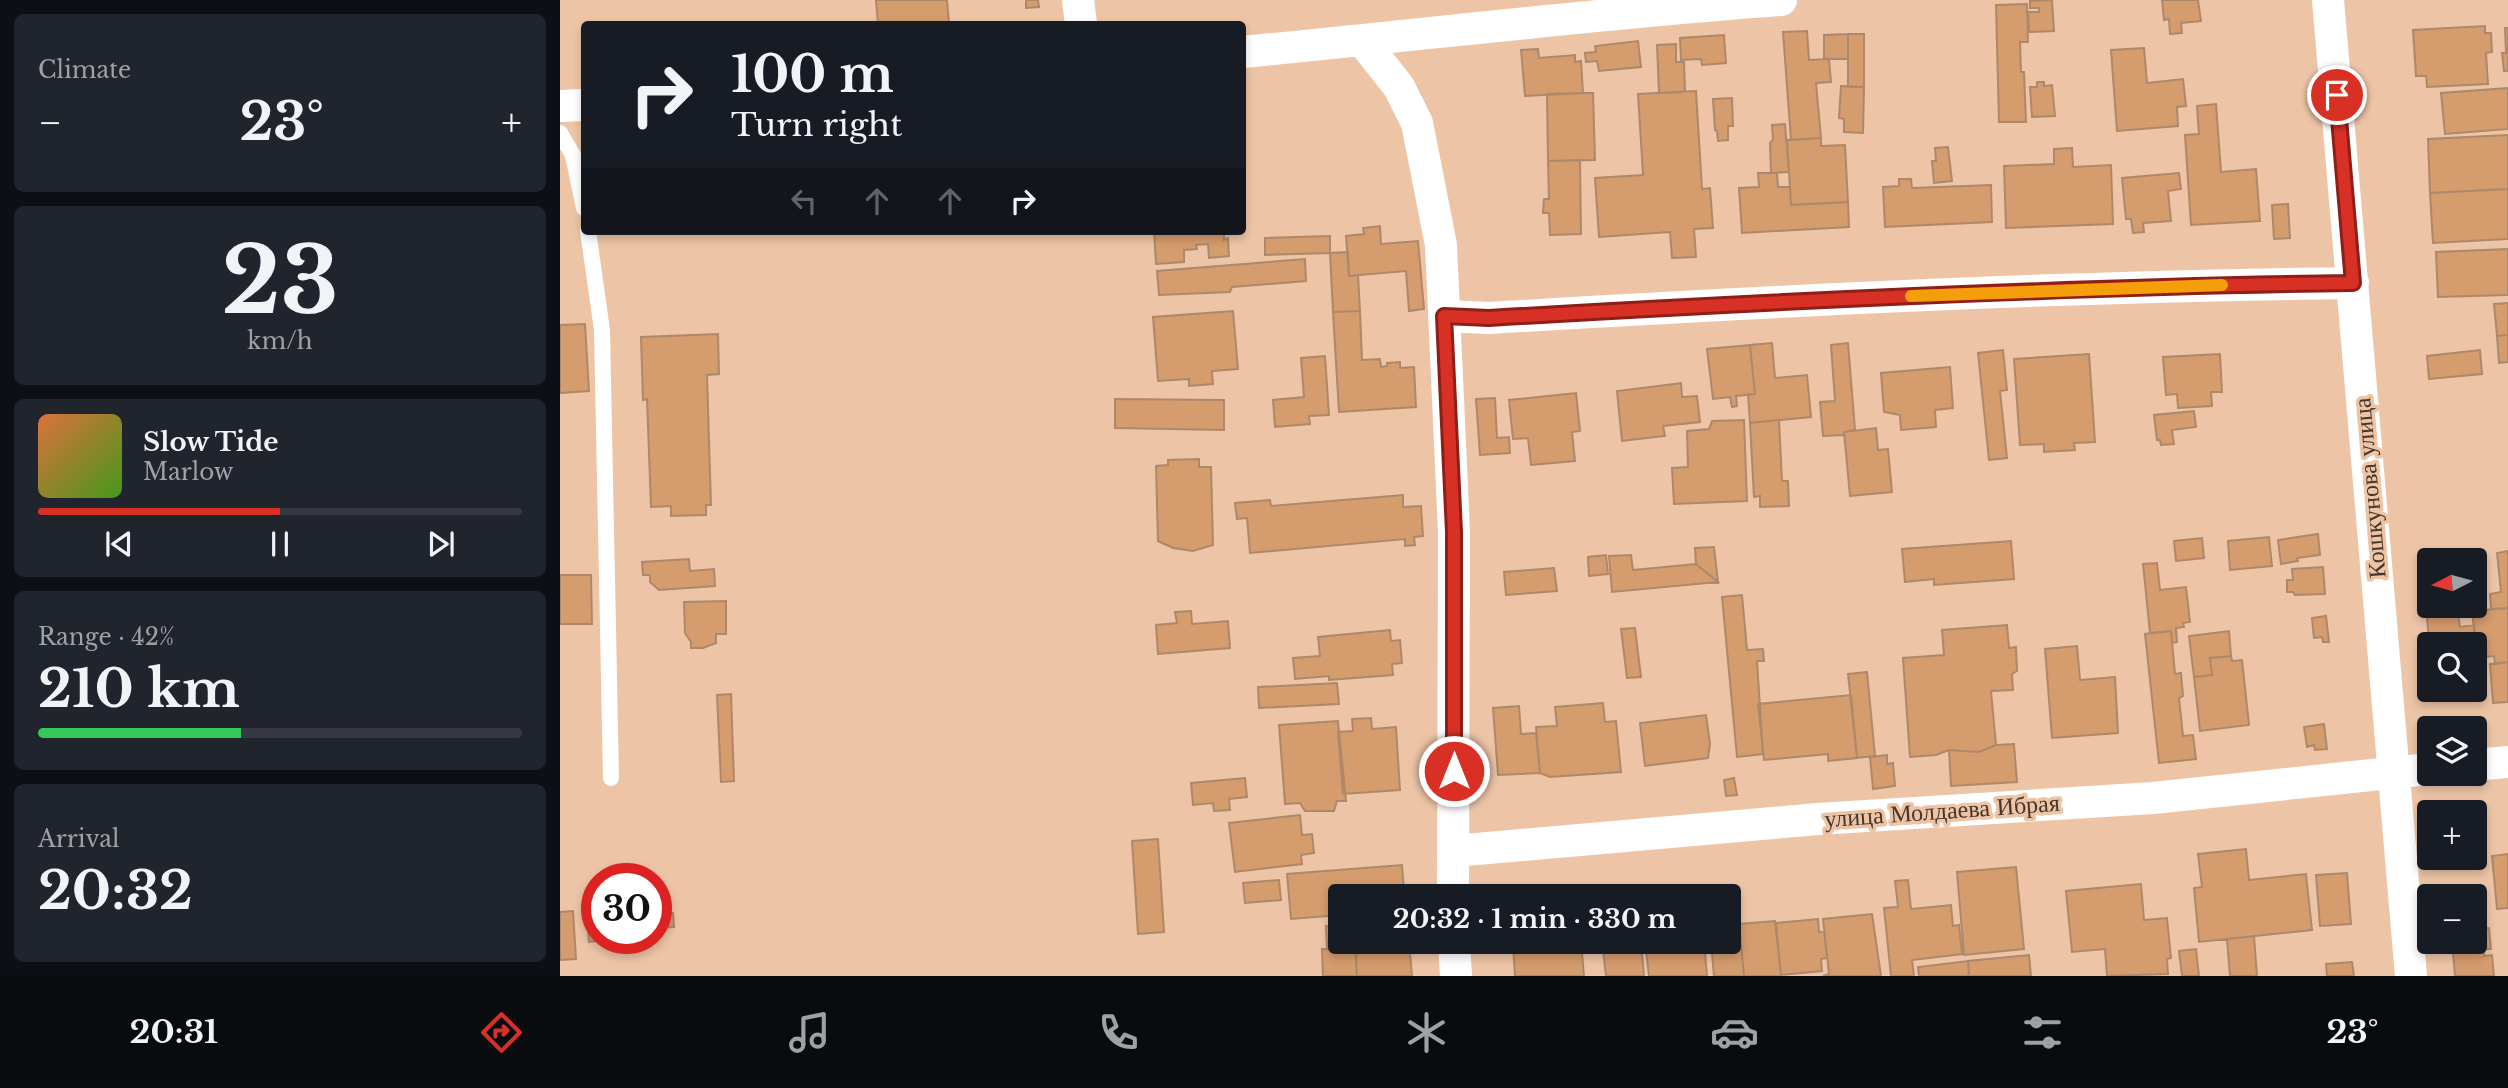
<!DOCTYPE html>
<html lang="en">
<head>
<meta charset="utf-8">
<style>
	:root { --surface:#171b24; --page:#20242c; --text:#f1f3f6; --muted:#9ea1a6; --line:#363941; --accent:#d93025 }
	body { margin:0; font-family:"Libre Baskerville",serif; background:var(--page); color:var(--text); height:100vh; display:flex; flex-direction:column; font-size:26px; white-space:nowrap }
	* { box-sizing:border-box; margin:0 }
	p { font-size:23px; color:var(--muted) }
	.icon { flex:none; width:38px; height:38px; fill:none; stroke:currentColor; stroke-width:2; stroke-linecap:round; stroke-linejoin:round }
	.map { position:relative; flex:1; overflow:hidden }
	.details { display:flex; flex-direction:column; gap:14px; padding:14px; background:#0d0f14; width:560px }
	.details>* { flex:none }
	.top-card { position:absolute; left:21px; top:21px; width:665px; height:214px; border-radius:7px; box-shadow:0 4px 10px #0003; background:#171b24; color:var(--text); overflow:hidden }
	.needle { width:46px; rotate:264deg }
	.fabs { position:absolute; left:1857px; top:548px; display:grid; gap:14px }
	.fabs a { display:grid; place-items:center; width:70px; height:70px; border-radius:7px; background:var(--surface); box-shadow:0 4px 10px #0003; font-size:35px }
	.speed { position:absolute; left:21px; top:863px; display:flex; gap:14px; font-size:35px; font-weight:700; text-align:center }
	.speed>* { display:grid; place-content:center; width:91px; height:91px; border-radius:50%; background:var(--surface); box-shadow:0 4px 10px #0003; line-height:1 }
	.speed .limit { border:10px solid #d22; background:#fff; color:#111 }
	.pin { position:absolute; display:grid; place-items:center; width:60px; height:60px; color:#fff; margin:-30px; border:4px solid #fff; border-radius:50%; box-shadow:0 2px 7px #0007 }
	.me { position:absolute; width:77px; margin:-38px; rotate:0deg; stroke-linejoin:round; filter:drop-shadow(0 0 5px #0008) }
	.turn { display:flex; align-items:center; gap:24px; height:147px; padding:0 35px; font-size:32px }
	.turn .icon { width:91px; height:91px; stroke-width:2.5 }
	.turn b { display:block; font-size:49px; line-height:60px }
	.lanes { display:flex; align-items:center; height:66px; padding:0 35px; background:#0003; justify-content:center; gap:35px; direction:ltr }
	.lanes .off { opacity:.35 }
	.big { font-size:52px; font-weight:700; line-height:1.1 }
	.details .card { flex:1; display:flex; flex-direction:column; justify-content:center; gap:10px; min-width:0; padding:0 24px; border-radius:10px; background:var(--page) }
	.details .dial { align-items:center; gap:0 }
	.dial b { font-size:91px; line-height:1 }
	.song { display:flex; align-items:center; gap:21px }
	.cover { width:84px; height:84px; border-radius:10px; background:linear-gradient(135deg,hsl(20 70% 55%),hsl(100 70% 35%)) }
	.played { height:7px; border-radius:4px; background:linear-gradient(90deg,var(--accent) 50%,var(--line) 50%) }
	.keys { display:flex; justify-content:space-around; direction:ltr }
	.heat { display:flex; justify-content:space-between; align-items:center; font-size:38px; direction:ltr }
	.charge { height:10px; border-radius:5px; background:linear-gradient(90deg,#34c759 42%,var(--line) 0) }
	.trip { position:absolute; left:768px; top:884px; width:413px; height:70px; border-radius:7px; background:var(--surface); box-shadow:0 4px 10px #0003; font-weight:700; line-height:70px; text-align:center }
	.tab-bar { display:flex; height:112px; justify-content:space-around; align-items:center; background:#090b0e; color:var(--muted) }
	.tab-bar .icon { width:49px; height:49px }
	.tab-bar .selected { color:var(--accent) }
	.tab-bar b { font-size:32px; color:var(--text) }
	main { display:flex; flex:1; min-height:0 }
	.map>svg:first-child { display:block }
	.building { fill:#d59c6e; stroke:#ad886a; stroke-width:2 }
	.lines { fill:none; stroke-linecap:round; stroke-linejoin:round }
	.lane { stroke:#fff; stroke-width:16 }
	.street { stroke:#fff; stroke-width:32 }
	.route-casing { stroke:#8d1f18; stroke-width:18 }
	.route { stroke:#d93025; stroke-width:12 }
	.slow { stroke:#f59e0b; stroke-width:12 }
	.labels { text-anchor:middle; stroke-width:7; stroke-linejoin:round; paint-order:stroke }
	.street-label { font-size:24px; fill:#463629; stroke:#edc5a6 }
</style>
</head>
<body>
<main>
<section class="details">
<div class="card"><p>Climate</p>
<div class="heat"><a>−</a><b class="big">23°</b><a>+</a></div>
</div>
<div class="card dial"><b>23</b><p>km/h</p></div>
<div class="card">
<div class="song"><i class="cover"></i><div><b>Slow Tide</b><p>Marlow</p></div></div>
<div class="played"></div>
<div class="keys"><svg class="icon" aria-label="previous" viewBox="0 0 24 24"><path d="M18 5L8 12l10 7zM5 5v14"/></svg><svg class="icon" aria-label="pause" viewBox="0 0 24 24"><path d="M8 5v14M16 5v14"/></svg><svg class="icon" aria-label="next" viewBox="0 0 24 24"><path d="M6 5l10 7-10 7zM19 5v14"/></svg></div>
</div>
<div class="card"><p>Range · 42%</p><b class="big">210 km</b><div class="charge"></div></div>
<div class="card"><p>Arrival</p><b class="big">20:32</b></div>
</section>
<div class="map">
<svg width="1948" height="976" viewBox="0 0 1948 976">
	<rect width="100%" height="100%" fill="#edc5a6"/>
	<path class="building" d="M316 0H387L389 24H318Z
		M466 0H478L479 7 466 8Z
		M1492 0 1494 31 1469 32 1468 12H1479V8H1470V1Z
		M1602 0H1638L1641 21 1621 23 1622 33 1610 34 1609 19 1604 20Z
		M1467 4 1468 42H1460L1461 72H1464L1466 122H1439L1436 5Z
		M1925 26V33H1931L1932 52 1926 53 1928 84 1867 87 1866 76H1856L1853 30Z
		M1945 28H1948V71H1944L1942 53H1946Z
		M1247 31 1249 60 1269 59 1271 82 1256 83 1261 138 1231 140 1223 32Z
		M1288 34H1304V87H1288Z
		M1288 34V59H1264V35Z
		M1164 35 1166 63 1142 65 1141 59 1121 60 1120 38Z
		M1078 41 1081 67 1039 71 1037 61 1026 62 1025 53 1036 52 1035 46Z
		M1116 44V62H1124L1125 92 1099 93 1097 45Z
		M1584 48 1587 83 1623 79 1626 106 1617 107 1618 126 1557 131 1551 50Z
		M978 49 979 58 1015 55V62L1021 61 1023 93 965 96 961 50Z
		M1477 82H1484V86L1492 85 1495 116 1472 117 1470 87H1477Z
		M1281 86 1304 87 1303 133 1284 132V119L1279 118Z
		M1948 88V129L1885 134 1881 93Z
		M1136 91 1142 189 1150 188 1153 228 1134 229 1136 257 1112 258 1110 232 1039 237 1035 178 1083 175 1078 94Z
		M1023 93H1033L1035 160 988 161 987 94Z
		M1172 98 1173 126H1168V140L1158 141 1157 131 1155 130 1153 99Z
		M1656 104 1661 172 1696 169 1700 221 1631 225 1625 135 1639 134 1637 106Z
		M1225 124 1229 172 1211 173 1210 143 1213 139 1212 125Z
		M1948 135V189L1870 193 1868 139Z
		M1261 138V146L1285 145 1288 202 1231 205 1227 140Z
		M1388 147 1392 181 1374 183 1372 161H1376L1375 148Z
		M1512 148 1513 167 1551 165 1553 224 1446 228 1444 166 1494 164V149Z
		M1020 160 1021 234 990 235 989 213H983L984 199H989L988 161Z
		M1198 173H1217L1218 187H1230L1231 205 1288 202 1289 227 1182 233 1179 188 1199 187Z
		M1619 173 1621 189 1608 191 1611 221 1583 223 1584 232 1573 233 1571 219H1566L1562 178Z
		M1339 179H1351L1352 188 1431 185 1432 222 1325 227 1323 187 1339 186Z
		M1948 189V239L1873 243 1870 193Z
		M1728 204 1730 238 1714 239 1712 205Z
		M820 226 821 244 858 241 864 309 849 311 846 271 789 276 786 236 804 234 803 228Z
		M594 231H664V240L668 238 669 256 649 258 648 244 636 245 637 249 624 250V262L596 264Z
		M770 236V253L705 255V238Z
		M1948 249V295L1878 297 1876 252Z
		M788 252 789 276 798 275 800 311 773 312 770 253Z
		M745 259 746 281 672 287 670 292 599 295 597 271Z
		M1948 303V335L1937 336 1934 304Z
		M673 311 678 369 652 371 653 384 629 386V379L598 381 593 317Z
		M800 311 802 360 820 359 821 367 827 366V363L840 362V368L854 367 856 407 779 412 773 312Z
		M25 324 29 391 0 393V325Z
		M158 334 159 374 147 375 151 505H146V515L111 516V506L91 507 87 399 83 400 81 337Z
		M1948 335V362L1939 363 1937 336Z
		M1212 343 1215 378 1247 375 1251 417 1190 423 1188 394H1195L1190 345Z
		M1288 343 1295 430 1284 432V435L1263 436 1260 402 1275 401 1271 345Z
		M1190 345 1195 394 1176 396 1177 406 1172 407 1170 397 1153 399 1147 349Z
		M1443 350 1447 390 1440 391 1447 458 1429 460 1418 353Z
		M1920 350 1922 374 1869 379 1867 356Z
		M1529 354 1535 442 1514 443 1515 450 1484 452V444L1460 445 1454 359Z
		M1660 354 1662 392H1651L1652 406 1618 408 1617 394 1606 395 1603 357Z
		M765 356 769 415 749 416 750 424 715 427 713 400 744 397 741 358Z
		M1390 367 1393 408 1375 410 1376 427 1341 430 1340 415 1324 412 1321 373Z
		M1121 383 1122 397 1137 396 1140 422 1103 426 1105 436 1062 441 1057 391Z
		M1016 393 1020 431 1012 432 1015 461 971 465 968 438 953 439 949 400Z
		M935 398 937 438 949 437 950 453 920 455 916 399Z
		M555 399 664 400V430L555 428Z
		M1634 411 1636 427 1612 430 1614 444 1601 445 1600 440H1597L1594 415Z
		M1184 420 1187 501 1114 504 1112 468 1128 467 1127 431 1149 429 1152 421Z
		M1219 420 1222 481H1228L1229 506 1200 507V496L1194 497 1190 423Z
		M1316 428 1318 450 1328 449 1332 492 1290 496 1284 432Z
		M639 459V467H651L653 545 633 551 613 548 598 541 596 466 608 465V460Z
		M843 495V507L861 506 863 536 854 537 855 545 845 546V539L690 553 687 518 677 519 675 503 710 500 711 506Z
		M1758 534 1760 555 1737 558 1738 561 1721 564 1718 540Z
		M1709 537 1712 566 1670 570 1668 541Z
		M1642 538 1644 558 1616 561 1614 541Z
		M1451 541 1454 579 1374 585V579L1345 582 1342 549Z
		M1154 547 1158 582 1136 564 1135 548Z
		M1948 551V608L1931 609 1930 594 1941 592 1937 553Z
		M1046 555 1048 574 1029 576 1028 557Z
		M1071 555 1073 570 1136 564 1158 582 1052 592 1049 556Z
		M129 559 130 571 154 569 155 586 99 590 90 582V575H83L82 562Z
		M1597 563 1600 590 1626 587 1630 622 1623 623 1624 627 1616 628 1617 642 1612 643 1611 631 1590 633 1583 564Z
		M1763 567 1765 594 1735 595 1733 592H1727V580H1733L1732 569Z
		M994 568 997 591 946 595 944 572Z
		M0 575H31L32 624H0Z
		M1182 595 1187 650 1203 649 1204 661H1197L1203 754 1177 757 1162 597Z
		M166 601V634H156V643L143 648H131V642L125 633 124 602Z
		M1948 608V662L1935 664 1934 656 1917 658 1912 611Z
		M631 611 632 624 668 621 670 648 598 654 596 625 617 623 615 612Z
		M1898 613 1900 627 1914 625 1917 654H1914V644H1896V639L1869 642 1867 617Z
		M1766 616 1769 642H1763L1762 637 1754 638 1752 618Z
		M1447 625 1449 648 1456 647 1457 671 1452 674 1453 690 1431 691 1436 745 1419 752 1389 750 1376 755 1350 757 1343 658 1384 655 1382 630Z
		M1075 628 1081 677 1067 678 1061 629Z
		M830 630 831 641 840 640 842 663 832 664 833 675 769 680V676L735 679 733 658 760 656 758 637Z
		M1611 631 1615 674 1621 673 1623 696 1619 698 1623 736 1633 735 1636 759 1599 763 1585 634Z
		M1669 631 1671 656 1650 658 1652 675 1634 677 1629 636Z
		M1517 646 1520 680 1555 677 1558 733 1492 738 1485 649Z
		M1671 656 1672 661 1682 660 1689 725 1640 731 1634 677 1652 675 1650 658Z
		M1948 662V702L1933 703 1930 664Z
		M1307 672 1315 756 1297 758 1288 674Z
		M777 683 779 704 699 708 698 687Z
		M171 694 174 781 161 782 157 695Z
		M1291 695 1297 758 1268 761V754L1204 760 1198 704Z
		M1043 703 1045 722 1056 721 1061 772 990 777 980 773 976 727 997 726 995 707Z
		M959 706 961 734 976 733 980 773 938 775 933 708Z
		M1146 715 1150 744 1148 758 1085 766 1080 723Z
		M811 718 812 729 836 727 840 790 783 794 778 732 793 731 792 719Z
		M778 721 786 801H777L774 811H745L740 803 725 804 719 725Z
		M1764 724 1767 749 1755 750 1754 745 1747 747 1744 727Z
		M1454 744 1457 782 1391 786 1389 750 1419 752 1436 745Z
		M1327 755V764L1333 763 1335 786 1313 789 1310 757Z
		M685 778 687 797 669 799 670 810 654 811 653 803 633 805 631 783Z
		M1174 778 1177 795 1166 796 1164 780Z
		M740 815 742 835 752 834 754 853 741 855 742 864 675 872 669 823Z
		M598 839 604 932 578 934 572 841Z
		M1686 849 1689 880 1746 874 1752 930 1639 942 1634 888 1642 887 1638 854Z
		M1948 854V908L1937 909 1932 856Z
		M842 865 844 891 870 889V896H780V915L731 919 727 874Z
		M1456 867 1464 949 1404 955 1397 872Z
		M1787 873 1791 924 1760 926 1756 875Z
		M719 880 721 900 685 903 683 883Z
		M1348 880 1351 909 1391 905 1393 926 1399 925 1402 954 1352 960 1354 976H1331L1324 908 1338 907 1335 881Z
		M1581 884 1584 920 1607 918 1611 958 1607 959 1608 974 1547 976 1545 949 1512 952 1506 891Z
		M1176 893 1184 976H1154L1151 942H1169V896H1151Z
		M1914 898 1918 929 1929 928 1931 949H1924V956L1932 955 1934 976H1895L1892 942H1914Z
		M13 911 16 959 0 960V912Z
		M113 913 114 927 99 928 97 915Z
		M1312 914 1321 976H1263L1269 974 1263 919Z
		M37 915V938H64L29 942 27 916Z
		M1258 919 1259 932 1264 931 1267 958 1261 959 1262 971 1221 975 1216 923Z
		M1215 921 1221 976H1184L1179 924Z
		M766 926H780V942H795L797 976H763L762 949H767Z
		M1694 936 1697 976H1670L1667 939Z
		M821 942H849L852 976H797L795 944Z
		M981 942H1021L1024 976H955L953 944Z
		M1042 942H1081L1084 976H1046Z
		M1085 942H1144L1147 976H1089Z
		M1636 949 1639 976H1622L1619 951Z
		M1469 955 1471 976H1409L1408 961Z
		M1408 961 1409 976H1359L1358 967Z
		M1792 962 1794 976H1767L1766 964Z"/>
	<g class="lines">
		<path class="lane" d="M0 133 13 155 24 208
			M28 231 42 330 51 778"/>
		<path class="street" d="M518 0 521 24
			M1768 0 1851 976
			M802 40 839 87 857 123 881 245 894 532 893 896
			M682 52C862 35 1041 13 1221 0
			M0 106 24 105
			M884 316 929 318C1216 301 1504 286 1793 283
			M1914 765 1948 762
			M894 851 1258 819 1593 798 1869 769
			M894 942 896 976"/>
	</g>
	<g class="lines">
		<defs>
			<path id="route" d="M894 771V532L884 316 929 318C1216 301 1504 287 1793 283L1777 95"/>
		</defs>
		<use href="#route" class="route-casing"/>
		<use href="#route" class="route"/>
		<path class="slow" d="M1351 296 1662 285"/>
	</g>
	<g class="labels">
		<g class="street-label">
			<text transform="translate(1810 488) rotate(-95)" y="8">Кошкунова улица</text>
			<text transform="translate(1382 811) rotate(-4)" y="8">улица Молдаева Ибрая</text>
		</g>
	</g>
</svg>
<div class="fabs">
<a><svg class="needle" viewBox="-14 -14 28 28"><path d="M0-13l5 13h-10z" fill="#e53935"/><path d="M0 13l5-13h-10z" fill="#9ea1a6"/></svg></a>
<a><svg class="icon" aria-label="search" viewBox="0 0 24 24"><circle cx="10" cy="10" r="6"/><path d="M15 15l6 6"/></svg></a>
<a><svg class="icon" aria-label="layers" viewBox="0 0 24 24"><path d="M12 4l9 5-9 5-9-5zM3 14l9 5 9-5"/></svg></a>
<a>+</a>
<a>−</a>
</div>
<div class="speed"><div class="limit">30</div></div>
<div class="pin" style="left:1777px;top:95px;background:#d93025"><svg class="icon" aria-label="arrive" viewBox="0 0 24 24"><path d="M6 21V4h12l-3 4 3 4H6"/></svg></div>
<svg class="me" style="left:894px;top:771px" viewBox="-20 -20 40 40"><circle r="17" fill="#d93025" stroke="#fff" stroke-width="3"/><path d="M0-11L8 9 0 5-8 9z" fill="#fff"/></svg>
<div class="trip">20:32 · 1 min · 330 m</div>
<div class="top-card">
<div class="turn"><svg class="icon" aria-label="right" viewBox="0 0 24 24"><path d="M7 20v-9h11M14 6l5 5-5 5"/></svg><div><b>100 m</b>Turn right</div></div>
<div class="lanes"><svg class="icon off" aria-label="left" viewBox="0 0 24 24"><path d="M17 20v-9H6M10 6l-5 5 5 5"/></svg><svg class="icon off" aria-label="ahead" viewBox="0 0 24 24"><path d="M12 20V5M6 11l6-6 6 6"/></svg><svg class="icon off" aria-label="ahead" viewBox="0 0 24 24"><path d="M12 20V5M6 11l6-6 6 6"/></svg><svg class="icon" aria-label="right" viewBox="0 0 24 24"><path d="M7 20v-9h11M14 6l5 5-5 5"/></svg></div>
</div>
</div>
</main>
<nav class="tab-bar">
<b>20:31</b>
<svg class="icon selected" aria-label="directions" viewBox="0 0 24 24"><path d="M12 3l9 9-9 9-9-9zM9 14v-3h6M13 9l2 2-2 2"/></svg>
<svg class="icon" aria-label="music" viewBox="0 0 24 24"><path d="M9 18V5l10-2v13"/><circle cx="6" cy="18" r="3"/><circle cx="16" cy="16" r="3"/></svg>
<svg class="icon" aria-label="phone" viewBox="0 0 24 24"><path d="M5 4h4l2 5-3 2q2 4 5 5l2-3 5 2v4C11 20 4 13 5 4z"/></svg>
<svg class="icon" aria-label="climate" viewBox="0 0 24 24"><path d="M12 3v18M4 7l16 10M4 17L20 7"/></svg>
<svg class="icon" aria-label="car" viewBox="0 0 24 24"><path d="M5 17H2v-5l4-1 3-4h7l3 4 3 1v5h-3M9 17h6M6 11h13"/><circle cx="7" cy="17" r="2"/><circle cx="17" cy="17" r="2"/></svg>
<svg class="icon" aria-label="filters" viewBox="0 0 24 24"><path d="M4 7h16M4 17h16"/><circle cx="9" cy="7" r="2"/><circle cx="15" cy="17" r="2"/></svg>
<b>23°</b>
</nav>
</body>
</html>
